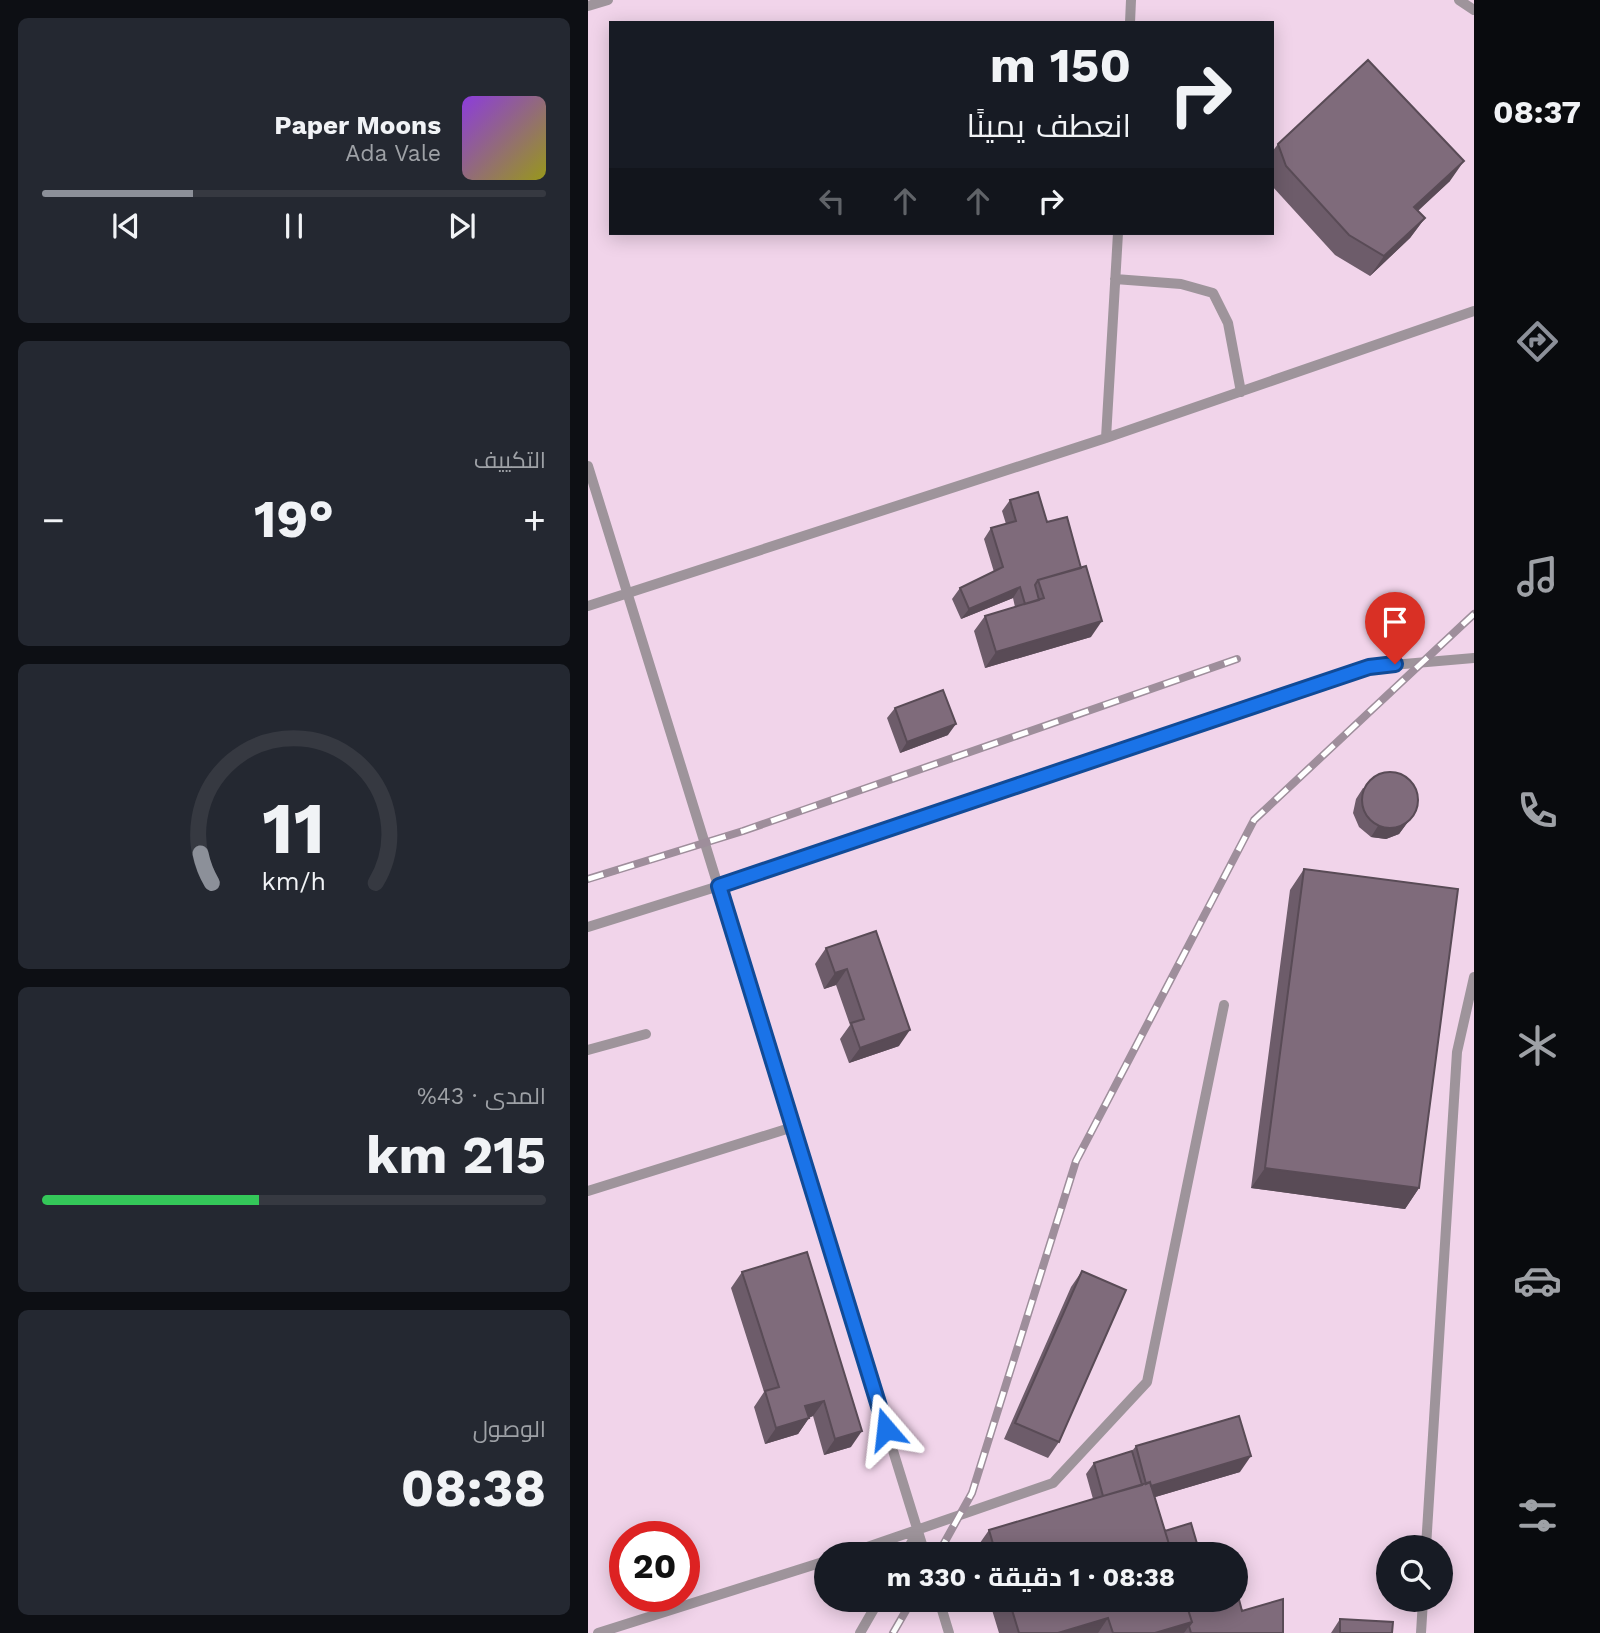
<!DOCTYPE html>
<html lang="ar">
<head>
<meta charset="utf-8">
<style>
	:root { --surface:#171b24; --page:#242831; --text:#f1f3f6; --muted:#9ea1a6; --line:#363941; --accent:#8c9099 }
	body { margin:0; font-family:"Work Sans",Cairo,sans-serif; background:var(--page); color:var(--text); direction:rtl; height:100vh; display:flex; flex-direction:column; font-size:26px; white-space:nowrap }
	* { box-sizing:border-box; margin:0 }
	p { font-size:23px; color:var(--muted) }
	.icon { flex:none; width:38px; height:38px; fill:none; stroke:currentColor; stroke-width:2; stroke-linecap:round; stroke-linejoin:round }
	.map { position:relative; flex:1; overflow:hidden; direction:ltr }
	.panel { display:flex; flex-direction:column; gap:18px; padding:18px; background:#0d0f14; width:588px }
	.panel>* { flex:none }
	.hud { position:absolute; left:21px; top:21px; width:665px; height:214px; border-radius:0px; box-shadow:0 4px 18px #0003; direction:rtl; background:#171b24; color:var(--text); overflow:hidden }
	.tools { position:absolute; left:788px; top:1535px; display:grid; gap:14px }
	.tools a { display:grid; place-items:center; width:77px; height:77px; border-radius:50%; background:var(--surface); box-shadow:0 4px 18px #0003; font-size:35px }
	.speed { position:absolute; left:21px; top:1521px; display:flex; gap:14px; font-size:35px; font-weight:700; text-align:center }
	.speed>* { display:grid; place-content:center; width:91px; height:91px; border-radius:50%; background:var(--surface); box-shadow:0 4px 18px #0003; line-height:1 }
	.speed .limit { border:10px solid #d22; background:#fff; color:#111 }
	.pin { position:absolute; display:grid; place-items:center; width:60px; height:60px; color:#fff; margin:-72px -30px; border-radius:50% 50% 50% 0; rotate:-45deg; box-shadow:0 0 7px #0007 }
	.pin .icon { rotate:45deg }
	.me { position:absolute; width:77px; margin:-38px; rotate:343deg; stroke-linejoin:round; filter:drop-shadow(0 0 5px #0008) }
	.turn { display:flex; align-items:center; gap:24px; height:147px; padding:0 28px; font-size:32px }
	.turn .icon { width:91px; height:91px; stroke-width:2.5 }
	.turn b { display:block; font-size:49px; line-height:60px }
	.lanes { display:flex; align-items:center; height:66px; padding:0 28px; background:#0003; justify-content:center; gap:35px; direction:ltr }
	.lanes .off { opacity:.35 }
	.big { font-size:52px; font-weight:700; line-height:1.1 }
	.panel .widget { flex:1; display:flex; flex-direction:column; justify-content:center; gap:10px; min-width:0; padding:0 24px; border-radius:10px; background:var(--page) }
	.panel .dial { align-items:center; gap:0 }
	.dial svg { height:182px; overflow:visible; fill:none; stroke:var(--line); stroke-width:7; stroke-linecap:round; text-anchor:middle }
	.dial text { fill:var(--text); stroke:none }
	.song { display:flex; align-items:center; gap:21px }
	.cover { width:84px; height:84px; border-radius:10px; background:linear-gradient(135deg,hsl(270 70% 55%),hsl(60 70% 35%)) }
	.played { height:7px; border-radius:4px; background:linear-gradient(90deg,var(--accent) 30%,var(--line) 30%) }
	.keys { display:flex; justify-content:space-around; direction:ltr }
	.heat { display:flex; justify-content:space-between; align-items:center; font-size:38px; direction:ltr }
	.charge { height:10px; border-radius:5px; background:linear-gradient(90deg,#34c759 43%,var(--line) 0) }
	.trip { position:absolute; left:226px; top:1542px; width:434px; height:70px; border-radius:35px; background:var(--surface); box-shadow:0 4px 18px #0003; font-weight:700; line-height:70px; text-align:center; direction:rtl }
	main { display:flex; flex:1; min-height:0 }
	.dock { display:flex; flex-direction:column; width:126px; justify-content:space-around; align-items:center; background:#090b0e; color:var(--muted) }
	.dock .icon { width:49px; height:49px }
	.dock .current { color:var(--accent) }
	.dock b { font-size:32px; color:var(--text) }
	.map>svg:first-child { display:block }
	.built { fill:#f1d4ea; fill-rule:evenodd }
	.lines { fill:none; stroke-linecap:round; stroke-linejoin:round }
	.service { stroke:#9e949b; stroke-width:10 }
	.rail-casing { stroke:#9e8e9b; stroke-width:8 }
	.rail { stroke:#fff; stroke-width:5; stroke-dasharray:16; stroke-linecap:butt }
	.wall { fill:#6d5c6a }
	.shaded-wall { fill:#594b56 }
	.building { fill:#7f6b7b; stroke:#594b56; stroke-width:2 }
	.route-casing { stroke:#114b97; stroke-width:18 }
	.route { stroke:#1a73e8; stroke-width:12 }
</style>
</head>
<body>
<main>
<nav class="dock">
<b>08:37</b>
<svg class="icon current" aria-label="directions" viewBox="0 0 24 24"><path d="M12 3l9 9-9 9-9-9zM9 14v-3h6M13 9l2 2-2 2"/></svg>
<svg class="icon" aria-label="music" viewBox="0 0 24 24"><path d="M9 18V5l10-2v13"/><circle cx="6" cy="18" r="3"/><circle cx="16" cy="16" r="3"/></svg>
<svg class="icon" aria-label="phone" viewBox="0 0 24 24"><path d="M5 4h4l2 5-3 2q2 4 5 5l2-3 5 2v4C11 20 4 13 5 4z"/></svg>
<svg class="icon" aria-label="climate" viewBox="0 0 24 24"><path d="M12 3v18M4 7l16 10M4 17L20 7"/></svg>
<svg class="icon" aria-label="car" viewBox="0 0 24 24"><path d="M5 17H2v-5l4-1 3-4h7l3 4 3 1v5h-3M9 17h6M6 11h13"/><circle cx="7" cy="17" r="2"/><circle cx="17" cy="17" r="2"/></svg>
<svg class="icon" aria-label="filters" viewBox="0 0 24 24"><path d="M4 7h16M4 17h16"/><circle cx="9" cy="7" r="2"/><circle cx="15" cy="17" r="2"/></svg>
</nav>
<div class="map">
<svg width="886" height="1633" viewBox="0 0 886 1633">
	<rect width="100%" height="100%" fill="#fce4f7"/>
	<path class="built" d="M0 0H886V1633H0ZM23 23H684V233H23ZM37 1536H96V1596H37ZM800 1547H852V1600H800ZM238 1554H648V1600H238Z"/>
	<g class="lines">
		<path class="service" d="M871 0 886 10
			M0 6 20 0
			M542 23 543 0
			M527 279 593 284 625 293 640 323 653 392
			M518 438 530 233
			M0 466 337 1554
			M0 606 518 438 886 311
			M0 927 131 886 781 667 886 658
			M0 1050 58 1034
			M0 1191 205 1127
			M838 1547 869 1052 886 977
			M259 1554 465 1483 559 1382 636 1005
			M317 1554 330 1531
			M351 1600 361 1633
			M10 1633 238 1561
			M272 1633 291 1600
			M833 1633 835 1600"/>
		<defs>
			<path id="rail" d="M0 879 155 831 649 659
				M350 1554 384 1493 488 1161 666 820 886 614
				M305 1633 324 1600"/>
		</defs>
		<use href="#rail" class="rail-casing"/>
		<use href="#rail" class="rail"/>
	</g>
	<path class="wall" d="M690 144 862 181 830 211 837 218 822 238 782 276 747 255 684 186V152Z
		M422 500 459 522 503 637 397 668 386 631 397 616 427 607 425 598 373 619 364 599 372 588 406 572 396 539 403 528 418 524 414 511Z
		M307 708 360 735 312 753 299 718Z
		M775 788 828 811 811 834 798 839 783 837 771 827 765 813 768 799Z
		M716 869 831 1188 817 1209 663 1188 702 890Z
		M288 931 311 1046 261 1063 252 1039 262 1025 248 985 236 989 227 964 238 948Z
		M219 1252 263 1447 236 1455 225 1416 221 1418 210 1434 177 1444 166 1407 176 1392 143 1288 154 1272Z
		M494 1271 471 1442 460 1458 416 1439 483 1287Z
		M548 1446 652 1472 567 1497 577 1531 612 1554H388L387 1550 401 1530 505 1499 498 1474 506 1463 544 1451Z
		M401 1600H648L654 1611 695 1633H411Z
		M752 1619 804 1633H743Z"/>
	<path class="shaded-wall" d="M876 161 862 181 812 227 826 207Z
		M837 218 822 238 782 276 796 256Z
		M432 587 425 598 373 619 381 609Z
		M514 621 503 637 397 668 408 652Z
		M368 724 360 735 312 753 319 742Z
		M828 811 811 834 798 839 783 837 790 826Z
		M259 969 248 985 236 989 247 973Z
		M322 1030 311 1046 261 1063 272 1048Z
		M677 1168 831 1188 817 1209 663 1188Z
		M236 1401 225 1416 206 1422 217 1406Z
		M221 1418 210 1434 177 1444 188 1428Z
		M274 1431 263 1447 236 1455 247 1439Z
		M663 1456 652 1472 510 1514 559 1487Z
		M520 1618 510 1633H470Z
		M604 1622 596 1633H567Z"/>
	<path class="building" d="M780 60 876 161 826 207 837 218 796 256 761 235 698 166 690 144Z
		M450 492 459 522 479 517 493 568 450 580 447 585 451 600 437 604 432 587 381 609 372 588 415 567 403 528 428 521 422 500Z
		M498 566 514 621 408 652 397 616 456 598 450 580Z
		M355 690 368 724 319 742 307 708Z
		M774 800a28 28 0 1 1 56 0a28 28 0 1 1-56 0Z
		M716 869 870 889 831 1188 677 1168Z
		M288 931 322 1030 272 1048 263 1023 276 1019 259 969 247 973 238 948Z
		M219 1252 274 1431 247 1439 236 1401 217 1406 221 1418 188 1428 177 1391 191 1387 154 1272Z
		M494 1271 538 1290 471 1442 427 1423Z
		M651 1416 663 1456 563 1486 562 1482 558 1484 548 1446Z
		M544 1451 554 1485 515 1496 506 1463Z
		M562 1482 584 1554H408L401 1530Z
		M603 1523 612 1554H584L577 1531Z
		M648 1588 654 1611 695 1599V1633H603L601 1626 604 1622 597 1600H648Z
		M421 1600H597L604 1622 567 1633H525L520 1618 470 1633H431Z
		M752 1619 805 1622 804 1633H752Z"/>
	<g class="lines">
		<defs>
			<path id="route" d="M298 1429 131 886 781 667 807 664"/>
		</defs>
		<use href="#route" class="route-casing"/>
		<use href="#route" class="route"/>
	</g>
</svg>
<div class="tools">
<a><svg class="icon" aria-label="search" viewBox="0 0 24 24"><circle cx="10" cy="10" r="6"/><path d="M15 15l6 6"/></svg></a>
</div>
<div class="speed"><div class="limit">20</div></div>
<div class="pin" style="left:807px;top:664px;background:#d93025"><svg class="icon" aria-label="arrive" viewBox="0 0 24 24"><path d="M6 21V4h12l-3 4 3 4H6"/></svg></div>
<svg class="me" style="left:298px;top:1429px" viewBox="-20 -20 40 40"><path d="M0-17L14 15 0 8-14 15z" fill="#1a73e8" stroke="#fff" stroke-width="4"/></svg>
<div class="trip">08:38 · 1 دقيقة · 330 m</div>
<div class="hud">
<div class="turn"><svg class="icon" aria-label="right" viewBox="0 0 24 24"><path d="M7 20v-9h11M14 6l5 5-5 5"/></svg><div><b>150 m</b>انعطف يمينًا</div></div>
<div class="lanes"><svg class="icon off" aria-label="left" viewBox="0 0 24 24"><path d="M17 20v-9H6M10 6l-5 5 5 5"/></svg><svg class="icon off" aria-label="ahead" viewBox="0 0 24 24"><path d="M12 20V5M6 11l6-6 6 6"/></svg><svg class="icon off" aria-label="ahead" viewBox="0 0 24 24"><path d="M12 20V5M6 11l6-6 6 6"/></svg><svg class="icon" aria-label="right" viewBox="0 0 24 24"><path d="M7 20v-9h11M14 6l5 5-5 5"/></svg></div>
</div>
</div>
<section class="panel">
<div class="widget">
<div class="song"><i class="cover"></i><div><b>Paper Moons</b><p>Ada Vale</p></div></div>
<div class="played"></div>
<div class="keys"><svg class="icon" aria-label="previous" viewBox="0 0 24 24"><path d="M18 5L8 12l10 7zM5 5v14"/></svg><svg class="icon" aria-label="pause" viewBox="0 0 24 24"><path d="M8 5v14M16 5v14"/></svg><svg class="icon" aria-label="next" viewBox="0 0 24 24"><path d="M6 5l10 7-10 7zM19 5v14"/></svg></div>
</div>
<div class="widget"><p>التكييف</p>
<div class="heat"><a>−</a><b class="big">19°</b><a>+</a></div>
</div>
<div class="widget dial"><svg viewBox="0 0 100 80">
<path d="M14 69A42 42 0 1 1 86 69"/>
<path d="M14 69A42 42 0 0 1 9 56" stroke="#8c9099"/>
<text x="50" y="56" font-size="32" font-weight="700">11</text>
<text x="50" y="72" font-size="11">km/h</text>
</svg></div>
<div class="widget"><p>المدى · 43%</p><b class="big">215 km</b><div class="charge"></div></div>
<div class="widget"><p>الوصول</p><b class="big">08:38</b></div>
</section>
</main>
</body>
</html>
